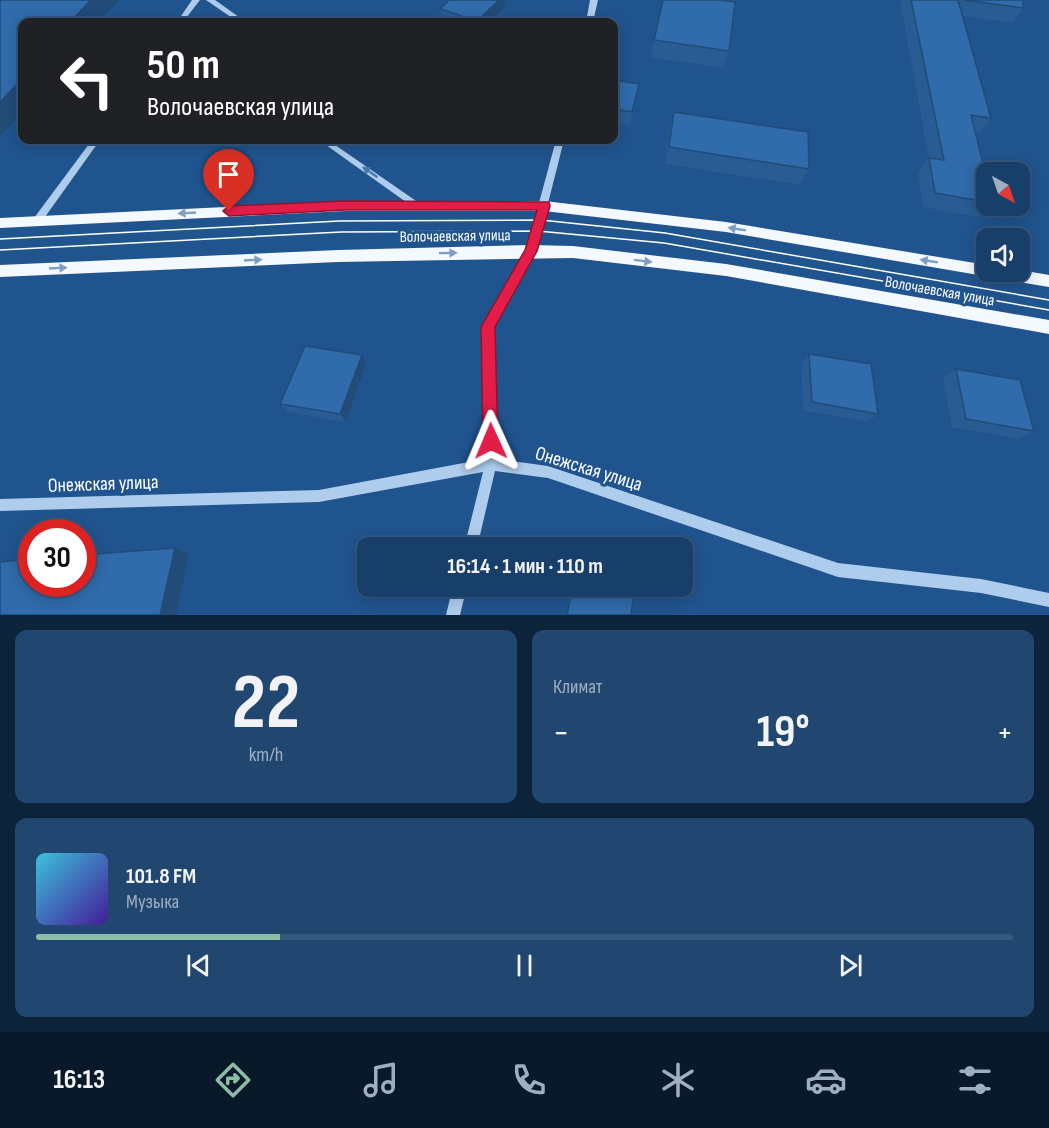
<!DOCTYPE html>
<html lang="ru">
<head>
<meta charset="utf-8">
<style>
	:root { --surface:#183f6a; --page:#214670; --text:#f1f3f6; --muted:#9fafc1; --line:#36587e; --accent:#8abfa5 }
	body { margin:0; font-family:"Sofia Sans Condensed",sans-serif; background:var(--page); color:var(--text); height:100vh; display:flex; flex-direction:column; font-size:22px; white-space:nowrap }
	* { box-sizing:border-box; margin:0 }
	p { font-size:20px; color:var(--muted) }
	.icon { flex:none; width:33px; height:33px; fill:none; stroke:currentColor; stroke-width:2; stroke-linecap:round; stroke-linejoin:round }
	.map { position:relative; height:615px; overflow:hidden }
	.sheet { display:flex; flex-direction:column; gap:15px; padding:15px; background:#0d233a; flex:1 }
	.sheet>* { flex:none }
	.banner { position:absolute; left:18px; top:18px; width:600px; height:126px; border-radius:12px; box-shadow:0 3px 15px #0003,0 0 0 2px var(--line); background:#202124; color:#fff; overflow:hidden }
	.needle { width:39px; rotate:140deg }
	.tools { position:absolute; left:976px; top:162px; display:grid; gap:12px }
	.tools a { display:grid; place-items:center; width:54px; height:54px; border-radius:12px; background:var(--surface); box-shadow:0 3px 15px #0003,0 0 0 2px var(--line); font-size:30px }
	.speed { position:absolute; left:18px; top:519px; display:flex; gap:12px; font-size:30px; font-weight:700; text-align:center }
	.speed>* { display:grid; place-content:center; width:78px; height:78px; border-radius:50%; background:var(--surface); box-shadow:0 3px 15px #0003,0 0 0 2px var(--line); line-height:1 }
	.speed .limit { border:9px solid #d22; background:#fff; color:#111 }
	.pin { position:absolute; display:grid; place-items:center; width:51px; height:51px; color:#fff; margin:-62px -26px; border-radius:50% 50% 50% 0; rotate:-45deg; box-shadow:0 0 6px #0007 }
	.pin .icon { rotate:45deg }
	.me { position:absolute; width:66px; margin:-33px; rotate:359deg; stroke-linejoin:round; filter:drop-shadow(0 0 4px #0008) }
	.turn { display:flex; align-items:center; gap:21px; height:126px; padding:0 30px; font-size:27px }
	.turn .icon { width:78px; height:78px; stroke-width:2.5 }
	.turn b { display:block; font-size:42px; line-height:51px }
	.big { font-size:45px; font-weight:700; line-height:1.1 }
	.sheet .widget { flex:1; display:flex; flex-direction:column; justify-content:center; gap:9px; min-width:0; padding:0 21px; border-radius:12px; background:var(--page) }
	.sheet .dial { align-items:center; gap:0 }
	.dial b { font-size:78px; line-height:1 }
	.song { display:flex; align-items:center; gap:18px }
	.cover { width:72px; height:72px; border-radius:9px; background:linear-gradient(135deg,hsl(190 70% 55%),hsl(260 70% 35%)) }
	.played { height:6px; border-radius:3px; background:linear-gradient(90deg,var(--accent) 25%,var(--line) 25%) }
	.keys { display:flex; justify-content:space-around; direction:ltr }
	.heat { display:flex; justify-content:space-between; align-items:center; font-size:33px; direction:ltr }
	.sheet .tiles { flex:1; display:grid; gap:15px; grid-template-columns:1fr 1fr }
	.widget:last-child { grid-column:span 2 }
	.trip { position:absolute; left:357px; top:537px; width:336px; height:60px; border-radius:12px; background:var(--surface); box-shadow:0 3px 15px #0003,0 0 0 2px var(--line); font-weight:700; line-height:60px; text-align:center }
	.tab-bar { display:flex; height:96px; justify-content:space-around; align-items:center; background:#0a192a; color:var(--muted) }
	.tab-bar .icon { width:42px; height:42px }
	.tab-bar .on { color:var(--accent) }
	.tab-bar b { font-size:27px; color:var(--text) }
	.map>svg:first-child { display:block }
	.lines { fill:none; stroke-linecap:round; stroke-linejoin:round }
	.minor { fill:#aecdec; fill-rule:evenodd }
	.major { fill:#f4f8ff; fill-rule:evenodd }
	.tram { stroke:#fff; stroke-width:1.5 }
	.wall { fill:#295c93 }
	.shaded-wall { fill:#224b78 }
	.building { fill:#306bab; stroke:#224b78; stroke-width:1.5 }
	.oneway { fill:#4b78aa }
	.oneway2 { fill:#7f9ec1 }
	.route { fill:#e11d48; stroke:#92132f; stroke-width:1.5 }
	.labels { text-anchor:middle; stroke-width:6; stroke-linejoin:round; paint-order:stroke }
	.street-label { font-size:16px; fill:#fff; stroke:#20548e }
	.near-street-label { font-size:20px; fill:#fff; stroke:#20548e }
</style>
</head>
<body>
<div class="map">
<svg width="1049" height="615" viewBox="0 0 1049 615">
	<rect width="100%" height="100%" fill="#20548e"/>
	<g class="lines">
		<path class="minor" d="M192 0H200L183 22H177Z
			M206 0H215L246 22H238Z
			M590 0H598L593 22H586Z
			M92 140H100L40 224H34L32 221 34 218Z
			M319 140H328L419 203 421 205 419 207H413Z
			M556 140H564L536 251 493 327 497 459 548 466 838 563 981 579 1049 593V607L981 593 838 577 548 478 495 471 477 548H464L483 472 319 502 0 511V499L319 490 485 459 483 327 526 251Z
			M453 586H467L460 615H446Z"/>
		<path class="major" d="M345 201H544L726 222 987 265V272L1020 270 1049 275V287L726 232 544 211H345L0 228V218Z
			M531 245 573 246 726 264 1049 320V334L726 276 573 258 338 262 0 277V265L338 250Z"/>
		<path class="tram" d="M0 239 339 221 541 220 665 233 1049 300
			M0 250 341 232 538 231 664 243 1049 310"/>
	</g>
	<path class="wall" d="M663 0 729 51 723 68 651 57Z
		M900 0H1022L1024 8 1013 23 963 16 991 118 979 132H975L987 180V206H991L979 217 923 207 918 172 929 158Z
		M506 6 490 22H441L440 9Z
		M614 80 636 96 630 125 614 122Z
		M674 112 809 169 800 185 665 164 670 129Z
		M809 354 878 414 867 422 803 410 801 363Z
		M366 364 346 422 288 412 280 404Z
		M956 369 1034 431 1018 439 952 427 943 378Z
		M571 586H635L631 615H566Z"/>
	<path class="shaded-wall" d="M91 0H119L98 22H70Z
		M499 0H505L506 6 490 22H477V21Z
		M22 79V113L0 136V102Z
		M362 355 366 364 346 422 340 414Z
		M175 548 189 554 176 615H160Z"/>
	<path class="building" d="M0 0H91L70 22H22V79L0 102Z
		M449 0H499L477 21 440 9Z
		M663 0H719L735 2 729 51 654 40Z
		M911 0H958L991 118 971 115 987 180V202L935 193 929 158 944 160Z
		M964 0H1022L1024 8Z
		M614 80 639 84 632 112 614 109Z
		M674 112 808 132 809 169 669 147Z
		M305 346 362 355 340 414 280 404Z
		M809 354 871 364 878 414 812 402Z
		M956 369 1020 380 1034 431 966 419Z
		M175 548 160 615H0V562L32 559V584H82V555Z
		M573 586H635L631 615H567Z"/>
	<defs><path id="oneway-solid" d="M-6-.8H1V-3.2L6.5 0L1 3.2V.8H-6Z" transform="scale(1.5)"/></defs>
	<use class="oneway" href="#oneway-solid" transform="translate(370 172) rotate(-145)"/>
	<g class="oneway2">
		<use href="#oneway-solid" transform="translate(187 213) rotate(177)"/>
		<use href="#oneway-solid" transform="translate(737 229) rotate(-171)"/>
		<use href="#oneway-solid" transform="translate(448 253) rotate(-1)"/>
		<use href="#oneway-solid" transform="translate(253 260) rotate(-3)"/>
		<use href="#oneway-solid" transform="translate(643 261) rotate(7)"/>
		<use href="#oneway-solid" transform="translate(929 261) rotate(-171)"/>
		<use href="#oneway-solid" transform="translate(58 268) rotate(-3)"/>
	</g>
	<path class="route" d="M345 201 549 202 550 206 537 251 495 327 498 441 496 446 491 448 485 446 483 441 481 327 525 250 537 210H345L229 216 223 211 229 206Z"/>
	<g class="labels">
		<g class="street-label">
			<text transform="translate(455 235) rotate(-1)" y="6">Волочаевская улица</text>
			<text transform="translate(940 290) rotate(10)" y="6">Волочаевская улица</text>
		</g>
		<g class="near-street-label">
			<text transform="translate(589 468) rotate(17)" y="7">Онежская улица</text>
			<text transform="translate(103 483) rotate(-2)" y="7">Онежская улица</text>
		</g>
	</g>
</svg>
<div class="tools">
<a><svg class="needle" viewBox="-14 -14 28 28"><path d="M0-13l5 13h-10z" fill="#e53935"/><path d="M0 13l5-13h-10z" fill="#9fafc1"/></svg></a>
<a><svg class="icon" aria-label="sound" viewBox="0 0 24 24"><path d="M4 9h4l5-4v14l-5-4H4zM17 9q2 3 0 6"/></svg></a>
</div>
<div class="speed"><div class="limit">30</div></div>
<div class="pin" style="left:229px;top:211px;background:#d93025"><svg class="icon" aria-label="arrive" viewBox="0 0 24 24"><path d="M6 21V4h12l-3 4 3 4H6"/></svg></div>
<svg class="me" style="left:491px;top:441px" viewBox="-20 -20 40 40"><path d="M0-17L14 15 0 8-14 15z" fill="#e11d48" stroke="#fff" stroke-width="4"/></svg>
<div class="trip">16:14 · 1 мин · 110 m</div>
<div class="banner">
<div class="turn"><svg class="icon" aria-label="left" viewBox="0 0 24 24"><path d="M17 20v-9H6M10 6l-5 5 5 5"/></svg><div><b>50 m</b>Волочаевская улица</div></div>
</div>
</div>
<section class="sheet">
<div class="tiles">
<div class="widget dial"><b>22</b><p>km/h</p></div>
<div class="widget"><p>Климат</p>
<div class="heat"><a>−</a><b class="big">19°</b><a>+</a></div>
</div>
<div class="widget">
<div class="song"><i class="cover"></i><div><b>101.8 FM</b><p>Музыка</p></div></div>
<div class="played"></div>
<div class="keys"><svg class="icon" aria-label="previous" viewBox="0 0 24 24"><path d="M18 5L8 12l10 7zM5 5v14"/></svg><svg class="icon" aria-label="pause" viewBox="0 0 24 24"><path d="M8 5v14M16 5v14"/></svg><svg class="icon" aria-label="next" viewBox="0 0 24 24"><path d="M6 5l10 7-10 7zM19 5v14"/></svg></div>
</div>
</div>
</section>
<nav class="tab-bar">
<b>16:13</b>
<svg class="icon on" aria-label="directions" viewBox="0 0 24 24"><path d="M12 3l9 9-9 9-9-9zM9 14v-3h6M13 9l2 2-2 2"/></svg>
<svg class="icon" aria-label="music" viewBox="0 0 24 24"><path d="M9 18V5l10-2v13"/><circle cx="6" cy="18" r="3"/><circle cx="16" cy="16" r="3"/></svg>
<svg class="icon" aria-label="phone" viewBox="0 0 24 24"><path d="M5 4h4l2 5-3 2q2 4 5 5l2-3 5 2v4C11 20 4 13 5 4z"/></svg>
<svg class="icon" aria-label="climate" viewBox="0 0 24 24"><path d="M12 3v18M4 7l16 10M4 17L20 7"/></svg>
<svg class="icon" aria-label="car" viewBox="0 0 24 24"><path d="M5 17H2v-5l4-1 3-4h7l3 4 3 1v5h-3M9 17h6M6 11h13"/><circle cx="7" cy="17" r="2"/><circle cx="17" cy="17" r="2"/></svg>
<svg class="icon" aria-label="filters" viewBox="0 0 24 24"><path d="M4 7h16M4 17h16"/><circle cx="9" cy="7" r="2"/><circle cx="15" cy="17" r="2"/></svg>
</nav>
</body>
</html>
